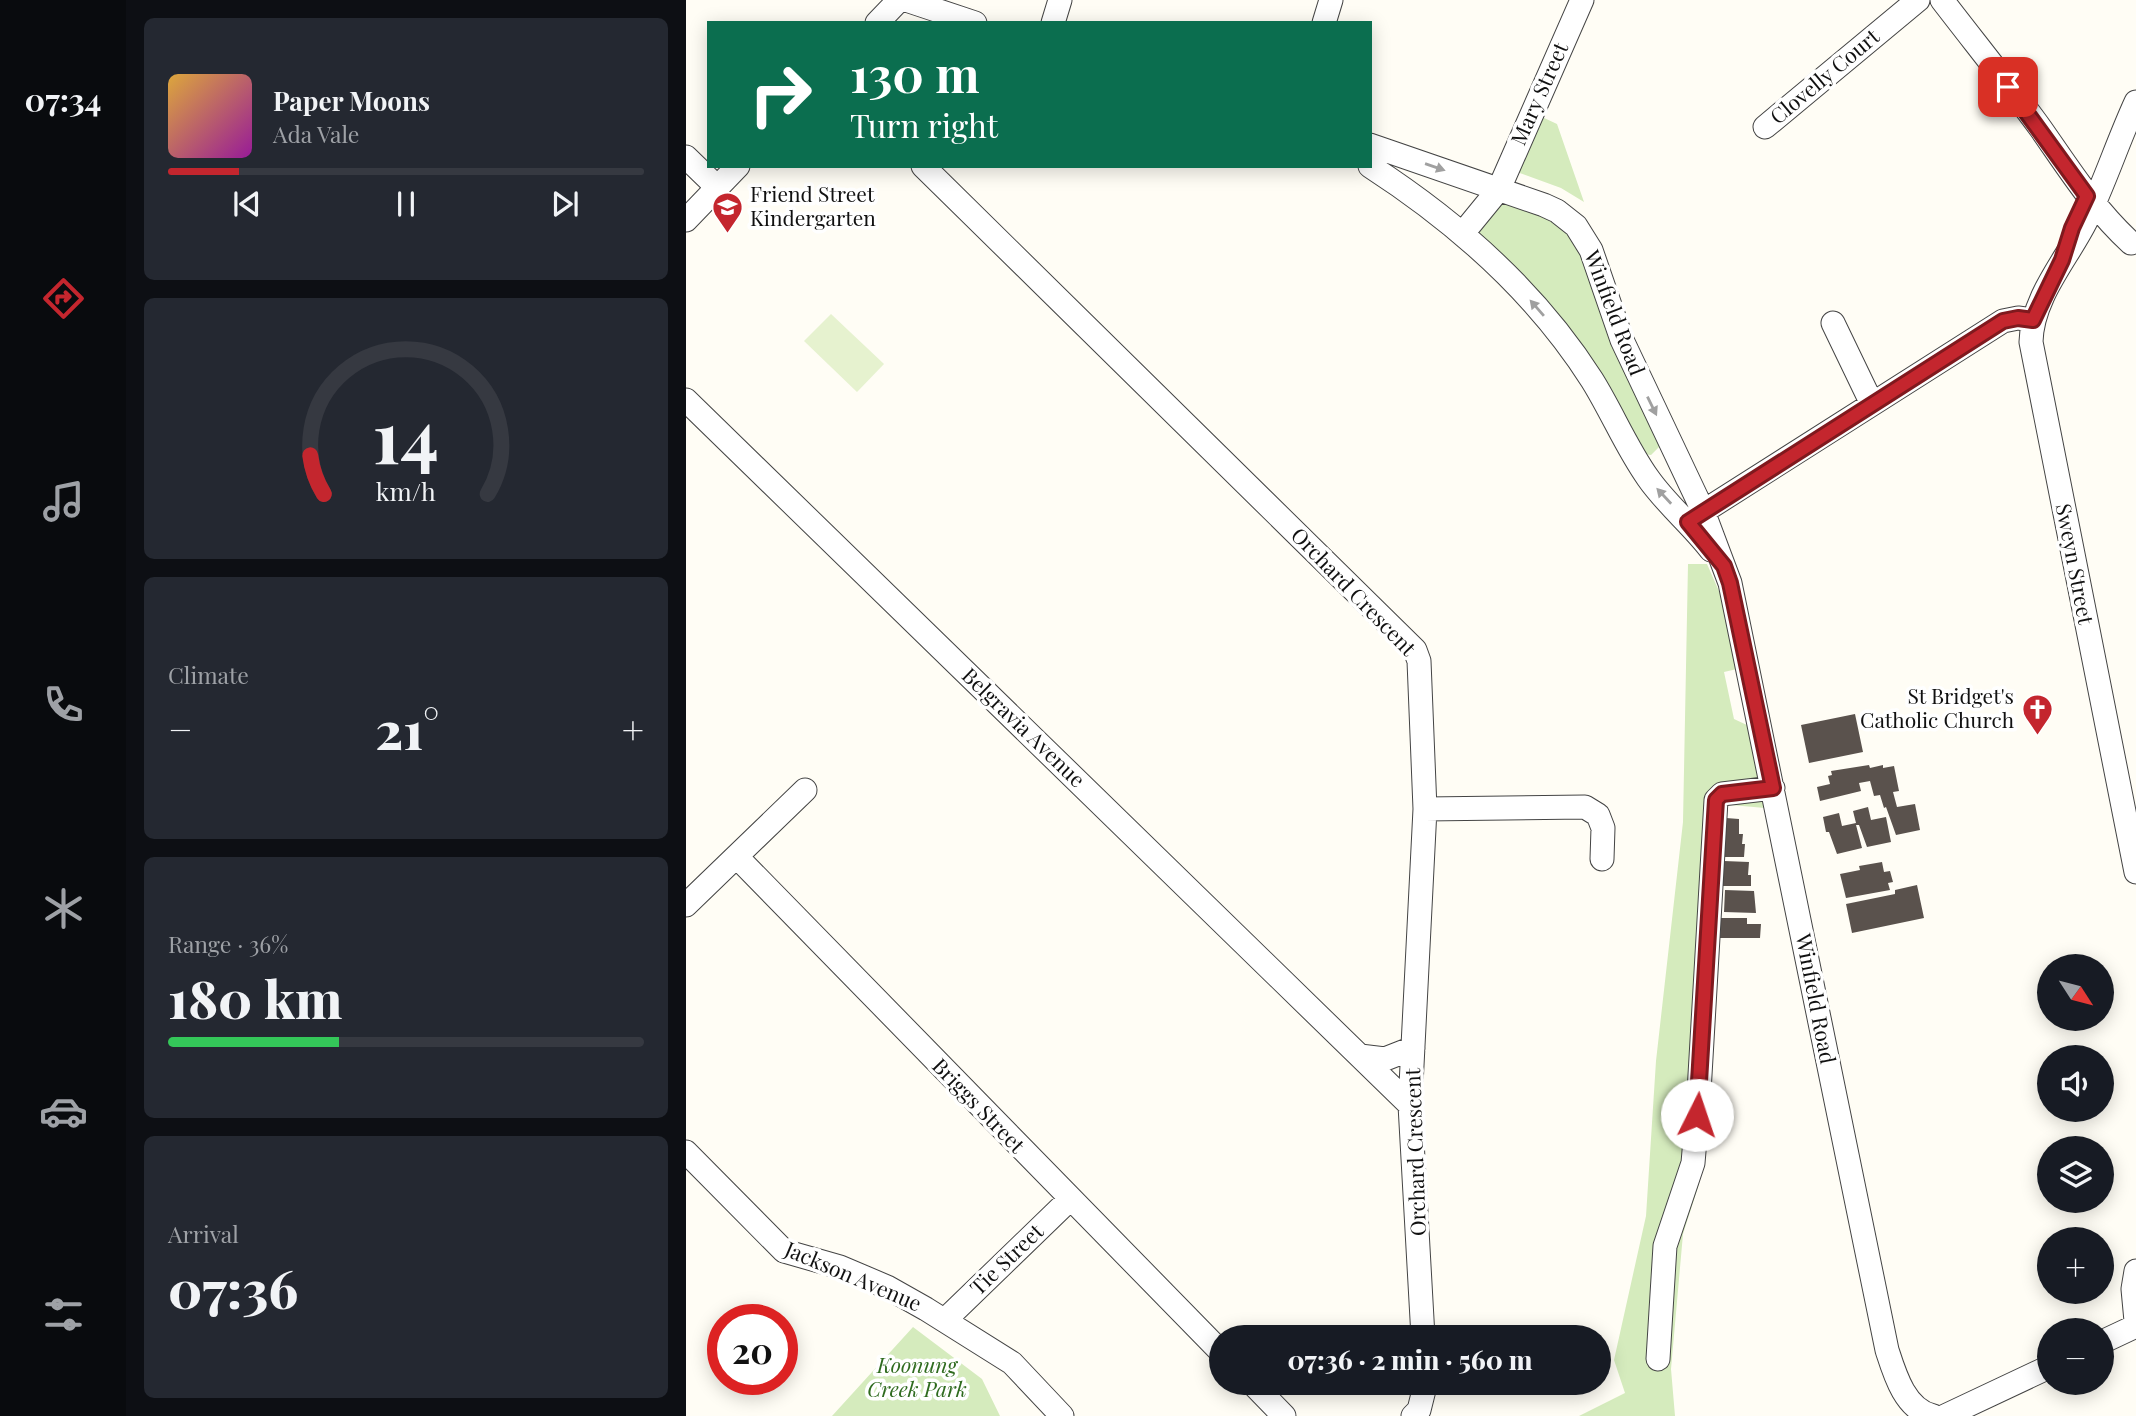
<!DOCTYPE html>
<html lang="en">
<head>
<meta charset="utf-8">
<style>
	:root { --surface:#171b24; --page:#242831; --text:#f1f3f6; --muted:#9ea1a6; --line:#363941; --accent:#c4262e }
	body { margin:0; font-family:"Playfair Display",serif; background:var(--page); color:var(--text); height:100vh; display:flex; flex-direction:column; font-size:26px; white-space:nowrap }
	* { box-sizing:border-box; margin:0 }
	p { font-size:23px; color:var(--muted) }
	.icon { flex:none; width:38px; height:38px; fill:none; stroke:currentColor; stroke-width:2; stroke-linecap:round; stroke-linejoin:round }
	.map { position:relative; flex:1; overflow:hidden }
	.side { display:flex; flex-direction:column; gap:18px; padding:18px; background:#0d0f14; width:560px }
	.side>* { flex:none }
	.banner { position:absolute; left:21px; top:21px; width:665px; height:147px; border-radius:0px; box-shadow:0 4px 18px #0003; background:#0b6e4f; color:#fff; overflow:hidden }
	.needle { width:46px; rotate:126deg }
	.buttons { position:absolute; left:1351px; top:954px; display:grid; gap:14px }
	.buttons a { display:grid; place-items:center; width:77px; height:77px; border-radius:50%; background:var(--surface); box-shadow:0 4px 18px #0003; font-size:35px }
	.speed { position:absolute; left:21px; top:1304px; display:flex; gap:14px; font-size:35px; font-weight:700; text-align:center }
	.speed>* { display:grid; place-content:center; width:91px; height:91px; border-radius:50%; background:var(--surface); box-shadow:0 4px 18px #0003; line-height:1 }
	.speed .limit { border:10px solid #d22; background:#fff; color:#111 }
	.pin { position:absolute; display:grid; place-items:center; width:60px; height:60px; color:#fff; margin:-30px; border-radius:14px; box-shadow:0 4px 10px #0006 }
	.me { position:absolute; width:77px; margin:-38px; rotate:4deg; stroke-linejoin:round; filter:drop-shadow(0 0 5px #0008) }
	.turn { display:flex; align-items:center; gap:24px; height:147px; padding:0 28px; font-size:32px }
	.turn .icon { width:91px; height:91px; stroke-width:2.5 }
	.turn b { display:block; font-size:49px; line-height:60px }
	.big { font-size:52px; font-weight:800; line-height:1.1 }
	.side .card { flex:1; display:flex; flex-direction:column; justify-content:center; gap:10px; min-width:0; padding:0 24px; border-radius:10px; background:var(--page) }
	.side .dial { align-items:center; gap:0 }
	.dial svg { height:182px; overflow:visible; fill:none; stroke:var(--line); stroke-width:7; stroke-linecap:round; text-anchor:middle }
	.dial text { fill:var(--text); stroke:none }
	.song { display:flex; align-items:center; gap:21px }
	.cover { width:84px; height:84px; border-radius:10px; background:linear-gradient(135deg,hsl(40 70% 55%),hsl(300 70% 35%)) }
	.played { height:7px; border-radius:4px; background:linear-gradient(90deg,var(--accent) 15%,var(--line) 15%) }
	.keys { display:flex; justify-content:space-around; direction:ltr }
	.heat { display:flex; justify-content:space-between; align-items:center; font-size:38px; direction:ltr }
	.charge { height:10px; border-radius:5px; background:linear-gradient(90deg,#34c759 36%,var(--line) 0) }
	.trip { position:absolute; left:523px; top:1325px; width:402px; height:70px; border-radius:35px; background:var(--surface); box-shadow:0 4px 18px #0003; font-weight:800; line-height:70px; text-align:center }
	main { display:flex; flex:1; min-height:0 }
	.dock { display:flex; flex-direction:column; width:126px; justify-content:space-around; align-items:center; background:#090b0e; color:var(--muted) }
	.dock .icon { width:49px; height:49px }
	.dock .current { color:var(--accent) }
	.dock b { font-size:32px; color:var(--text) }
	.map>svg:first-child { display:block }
	.green { fill:#d5ebbd }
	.pitch { fill:#e6f2cf }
	.building { fill:#5a524d }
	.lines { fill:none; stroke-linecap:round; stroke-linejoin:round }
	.minor-casing { stroke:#444; stroke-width:25 }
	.minor { stroke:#fff; stroke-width:23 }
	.oneway { fill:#a0a0a0 }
	.route-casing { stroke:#7f191e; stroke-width:18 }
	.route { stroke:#c4262e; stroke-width:12 }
	.labels { text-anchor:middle; stroke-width:7; stroke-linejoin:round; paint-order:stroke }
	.street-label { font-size:21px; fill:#111; stroke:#fff }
	.poi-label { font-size:21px; fill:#111; stroke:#fff; text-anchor:start }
	.park-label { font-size:21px; font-style:italic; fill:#2f6b1f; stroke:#fff }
</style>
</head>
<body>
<main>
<nav class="dock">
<b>07:34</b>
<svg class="icon current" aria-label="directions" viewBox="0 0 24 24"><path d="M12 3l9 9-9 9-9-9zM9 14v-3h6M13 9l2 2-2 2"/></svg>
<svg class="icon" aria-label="music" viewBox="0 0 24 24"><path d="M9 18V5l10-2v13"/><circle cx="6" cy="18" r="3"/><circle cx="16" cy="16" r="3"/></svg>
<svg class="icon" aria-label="phone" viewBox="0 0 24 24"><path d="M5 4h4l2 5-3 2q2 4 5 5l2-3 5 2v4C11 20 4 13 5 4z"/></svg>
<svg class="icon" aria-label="climate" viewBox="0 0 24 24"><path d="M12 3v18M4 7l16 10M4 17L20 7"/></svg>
<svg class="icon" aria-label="car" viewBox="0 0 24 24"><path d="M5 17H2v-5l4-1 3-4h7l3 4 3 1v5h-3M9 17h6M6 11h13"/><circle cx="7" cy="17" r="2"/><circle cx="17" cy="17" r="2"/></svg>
<svg class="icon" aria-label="filters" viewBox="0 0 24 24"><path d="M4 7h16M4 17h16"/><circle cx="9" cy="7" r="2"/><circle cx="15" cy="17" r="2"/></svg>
</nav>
<section class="side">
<div class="card">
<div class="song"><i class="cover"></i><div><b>Paper Moons</b><p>Ada Vale</p></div></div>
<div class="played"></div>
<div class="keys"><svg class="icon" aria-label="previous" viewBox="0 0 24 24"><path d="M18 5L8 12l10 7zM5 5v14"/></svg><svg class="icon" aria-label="pause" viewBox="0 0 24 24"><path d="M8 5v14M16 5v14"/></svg><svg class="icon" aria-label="next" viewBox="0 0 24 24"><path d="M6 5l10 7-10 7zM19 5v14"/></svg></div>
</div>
<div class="card dial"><svg viewBox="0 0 100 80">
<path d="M14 69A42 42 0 1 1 86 69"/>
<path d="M14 69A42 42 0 0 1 8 52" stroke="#c4262e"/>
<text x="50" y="56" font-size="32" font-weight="700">14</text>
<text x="50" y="72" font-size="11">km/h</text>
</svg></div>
<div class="card"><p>Climate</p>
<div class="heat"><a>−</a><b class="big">21°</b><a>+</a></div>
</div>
<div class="card"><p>Range · 36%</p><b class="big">180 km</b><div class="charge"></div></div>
<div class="card"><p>Arrival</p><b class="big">07:36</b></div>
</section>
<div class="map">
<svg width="1450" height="1416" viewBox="0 0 1450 1416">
	<rect width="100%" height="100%" fill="#fffdf5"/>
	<path class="green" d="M856 117 871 124 898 202 875 188 831 172Z
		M817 200 883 226 974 446 965 455 957 454 790 231Z
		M1002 564H1021L1036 598 1051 669 1038 672 1048 719 1063 726 1079 808 1034 804 1020 1133 1013 1184 997 1234 985 1369 989 1416H893L939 1393 928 1360 960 1216 970 1061 997 822Z
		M227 1327 296 1379 314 1416H146Z"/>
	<path class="pitch" d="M145 314 198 364 171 392 118 341Z"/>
	<path class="building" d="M1169 714 1177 752 1123 763 1115 725Z
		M1183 765 1184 768 1197 765V768L1208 766 1213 791 1207 792 1211 807 1229 804 1234 830 1210 835 1200 807 1198 808 1194 795 1188 796 1184 781 1173 783 1175 791 1134 801 1131 787 1144 784 1142 776 1146 775 1145 771Z
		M1182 807 1185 820 1200 817 1205 842 1181 847 1173 825H1170L1176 848 1151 854 1143 832H1140L1137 817 1153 813 1156 826 1170 823 1167 811Z
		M1040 818 1053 819V834H1057L1056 844H1059L1058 857H1038Z
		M1038 861 1063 862 1062 875H1065V886H1036Z
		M1196 862 1198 872 1204 871 1207 882 1202 883 1204 890 1160 898 1154 874 1174 870 1173 866Z
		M1231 885 1238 918 1166 933 1160 904 1209 894V890Z
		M1039 890 1068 891 1070 913 1038 912Z
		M1035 918H1061V924H1075L1074 938H1034Z"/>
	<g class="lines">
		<defs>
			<path id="minor" d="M220 0 289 23
				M1256 0C1289 43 1323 85 1355 129 1383 169 1408 209 1445 243
				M191 23 213 0
				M367 23 374 0
				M638 23 645 0
				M1450 102C1432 141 1419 182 1400 221 1381 259 1346 297 1345 342L1450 872
				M1079 127 1232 0
				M684 145 858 205 871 211 890 226 905 250 936 340 1017 511 1044 583 1201 1350C1209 1375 1219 1409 1247 1416
				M0 157 32 188
				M237 166 729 650 733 661 739 809 724 1105 737 1337
				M684 166C772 223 850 292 906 380 926 412 940 447 962 478 980 504 1006 525 1025 550
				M0 220 52 166
				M777 233 813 189 896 0
				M1147 323 1186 404
				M0 400 724 1105
				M1004 520 1317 321 1332 318 1347 320
				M739 809 899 807 912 815 917 828 916 859
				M51 857 536 1353
				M0 905 119 790
				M674 1056 699 1059 727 1048
				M0 1152 98 1251 154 1267 201 1287 240 1309 326 1363 376 1416
				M1450 1271 1447 1289 1450 1321
				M259 1320 383 1200
				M1416 1342 1450 1326
				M972 1359 979 1246 1007 1163 1013 1092 1030 800 1036 794 1087 788
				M565 1382 598 1416
				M727 1416 733 1410 740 1382
				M1259 1416 1363 1367"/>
		</defs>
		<use href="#minor" class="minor-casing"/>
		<use href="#minor" class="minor"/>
	</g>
	<defs><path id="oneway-solid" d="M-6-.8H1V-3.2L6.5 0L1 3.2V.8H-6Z" transform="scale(1.75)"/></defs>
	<g class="oneway">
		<use href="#oneway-solid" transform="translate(749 167) rotate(19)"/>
		<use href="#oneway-solid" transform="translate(851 308) rotate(-131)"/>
		<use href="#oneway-solid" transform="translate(966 406) rotate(64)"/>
		<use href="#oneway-solid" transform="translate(978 496) rotate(-133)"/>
	</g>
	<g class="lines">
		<defs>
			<path id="route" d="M1011 1115 1030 800 1036 794 1087 788 1044 583 1038 566 1002 522 1317 321 1332 318 1347 320 1376 260 1386 228 1401 196 1322 87"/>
		</defs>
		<use href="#route" class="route-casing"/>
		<use href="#route" class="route"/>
	</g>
	<defs>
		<symbol id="school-pin" viewBox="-11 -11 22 30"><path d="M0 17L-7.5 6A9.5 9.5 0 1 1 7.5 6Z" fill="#c4262e" stroke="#fff"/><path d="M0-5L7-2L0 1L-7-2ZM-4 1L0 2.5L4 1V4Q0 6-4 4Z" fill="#fff"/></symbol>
		<symbol id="church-pin" viewBox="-11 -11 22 30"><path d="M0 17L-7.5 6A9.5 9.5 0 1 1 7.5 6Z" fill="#c4262e" stroke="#fff"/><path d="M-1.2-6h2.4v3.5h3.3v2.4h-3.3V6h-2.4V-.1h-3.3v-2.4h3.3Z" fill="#fff"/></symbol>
	</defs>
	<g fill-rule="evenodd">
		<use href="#school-pin" x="24" y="190" width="35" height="47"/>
		<use href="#church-pin" x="1334" y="692" width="35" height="47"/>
	</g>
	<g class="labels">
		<g class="street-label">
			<text transform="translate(1139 77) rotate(-40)" y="7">Clovelly Court</text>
			<text transform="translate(854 94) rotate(-66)" y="7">Mary Street</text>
			<text transform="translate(928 313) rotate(69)" y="7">Winfield Road</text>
			<text transform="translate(1388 564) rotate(79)" y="7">Sweyn Street</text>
			<text transform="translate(667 592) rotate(46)" y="7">Orchard Crescent</text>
			<text transform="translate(337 728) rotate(44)" y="7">Belgravia Avenue</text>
			<text transform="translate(1129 999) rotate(79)" y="7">Winfield Road</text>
			<text transform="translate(292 1106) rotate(46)" y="7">Briggs Street</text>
			<text transform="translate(730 1152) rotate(-92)" y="7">Orchard Crescent</text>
			<text transform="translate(321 1260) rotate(-44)" y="7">Tie Street</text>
			<text transform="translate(167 1277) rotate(23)" y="7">Jackson Avenue</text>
		</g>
		<g class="poi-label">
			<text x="64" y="202">Friend Street<tspan x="64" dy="24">Kindergarten</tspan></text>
			<text x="1328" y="704" text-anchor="end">St Bridget's<tspan x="1328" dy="24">Catholic Church</tspan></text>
		</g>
		<g class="park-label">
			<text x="231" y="1373">Koonung<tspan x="231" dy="24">Creek Park</tspan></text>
		</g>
	</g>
</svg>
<div class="buttons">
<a><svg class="needle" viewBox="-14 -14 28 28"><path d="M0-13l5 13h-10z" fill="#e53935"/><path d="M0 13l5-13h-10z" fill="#9ea1a6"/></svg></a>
<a><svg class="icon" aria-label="sound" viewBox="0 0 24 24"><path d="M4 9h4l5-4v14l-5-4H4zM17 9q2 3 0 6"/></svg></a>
<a><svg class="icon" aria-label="layers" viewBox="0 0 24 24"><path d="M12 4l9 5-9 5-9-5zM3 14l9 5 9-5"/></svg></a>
<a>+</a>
<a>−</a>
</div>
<div class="speed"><div class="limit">20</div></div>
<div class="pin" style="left:1322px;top:87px;background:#d93025"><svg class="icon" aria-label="arrive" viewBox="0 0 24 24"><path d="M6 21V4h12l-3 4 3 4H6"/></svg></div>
<svg class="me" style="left:1011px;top:1115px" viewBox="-20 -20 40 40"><circle r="19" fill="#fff"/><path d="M0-13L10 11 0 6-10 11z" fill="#c4262e"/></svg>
<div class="trip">07:36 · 2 min · 560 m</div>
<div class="banner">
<div class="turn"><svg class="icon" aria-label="right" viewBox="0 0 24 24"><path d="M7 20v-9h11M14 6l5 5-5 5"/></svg><div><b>130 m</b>Turn right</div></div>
</div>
</div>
</main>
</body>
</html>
